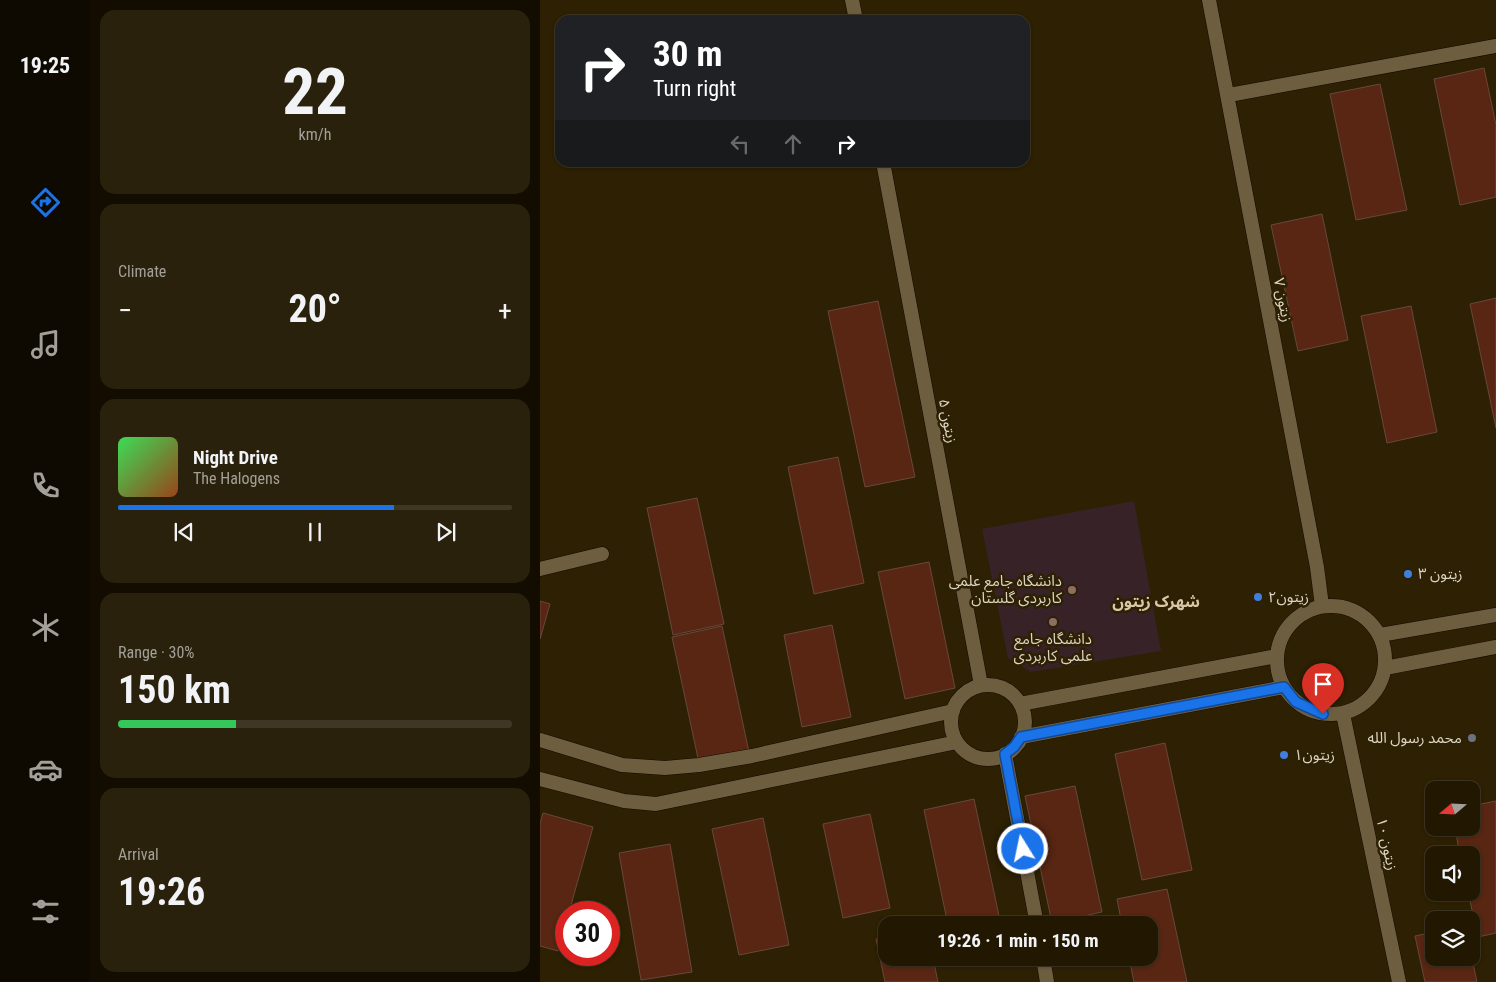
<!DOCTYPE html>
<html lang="en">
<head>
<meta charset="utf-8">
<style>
	:root { --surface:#221802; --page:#2a210c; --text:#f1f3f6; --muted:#a2a099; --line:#3f3724; --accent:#1a73e8 }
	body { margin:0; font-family:"Roboto Condensed","Noto Sans Arabic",sans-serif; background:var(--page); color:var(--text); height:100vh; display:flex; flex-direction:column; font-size:19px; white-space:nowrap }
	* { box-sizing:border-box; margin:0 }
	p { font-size:16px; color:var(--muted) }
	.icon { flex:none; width:28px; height:28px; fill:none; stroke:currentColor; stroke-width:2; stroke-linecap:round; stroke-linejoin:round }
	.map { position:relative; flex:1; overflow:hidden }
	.drawer { display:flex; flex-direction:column; gap:10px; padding:10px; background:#130d01; width:450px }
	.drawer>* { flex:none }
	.top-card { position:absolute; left:15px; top:15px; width:475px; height:152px; border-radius:15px; box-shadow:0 1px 4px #0004,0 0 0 1px var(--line); background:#202124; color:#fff; overflow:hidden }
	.needle { width:32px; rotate:251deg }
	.tools { position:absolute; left:885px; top:781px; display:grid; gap:10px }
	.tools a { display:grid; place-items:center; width:55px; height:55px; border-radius:10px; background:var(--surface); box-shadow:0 1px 4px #0004,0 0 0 1px var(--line); font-size:25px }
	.speed { position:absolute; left:15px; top:901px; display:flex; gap:10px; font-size:25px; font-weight:700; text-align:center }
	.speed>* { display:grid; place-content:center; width:65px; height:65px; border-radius:50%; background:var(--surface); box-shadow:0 1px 4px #0004,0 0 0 1px var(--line); line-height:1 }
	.speed .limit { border:8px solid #d22; background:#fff; color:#111 }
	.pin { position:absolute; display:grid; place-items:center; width:42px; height:42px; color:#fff; margin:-51px -21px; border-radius:50% 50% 50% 0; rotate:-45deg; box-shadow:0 0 5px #0007 }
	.pin .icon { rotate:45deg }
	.me { position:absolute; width:55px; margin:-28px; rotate:350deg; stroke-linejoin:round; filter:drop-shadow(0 0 4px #0008) }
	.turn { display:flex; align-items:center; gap:18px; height:105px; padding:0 15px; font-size:22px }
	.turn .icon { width:65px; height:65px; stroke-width:2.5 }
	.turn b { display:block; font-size:35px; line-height:42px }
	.lanes { display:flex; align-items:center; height:48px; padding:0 15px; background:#0003; justify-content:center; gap:25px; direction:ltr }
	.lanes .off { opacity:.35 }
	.big { font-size:38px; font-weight:700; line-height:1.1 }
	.drawer .card { flex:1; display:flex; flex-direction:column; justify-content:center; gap:8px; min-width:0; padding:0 18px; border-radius:15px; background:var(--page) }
	.drawer .dial { align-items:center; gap:0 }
	.dial b { font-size:65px; line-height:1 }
	.song { display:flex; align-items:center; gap:15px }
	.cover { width:60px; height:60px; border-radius:8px; background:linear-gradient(135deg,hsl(130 70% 55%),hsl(20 70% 35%)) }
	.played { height:5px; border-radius:2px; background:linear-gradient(90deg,var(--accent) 70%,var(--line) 70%) }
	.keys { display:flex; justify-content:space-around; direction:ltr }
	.heat { display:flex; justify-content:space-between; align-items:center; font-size:28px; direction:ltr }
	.charge { height:8px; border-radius:4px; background:linear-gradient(90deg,#34c759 30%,var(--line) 0) }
	.trip { position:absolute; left:338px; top:916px; width:280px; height:50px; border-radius:15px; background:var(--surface); box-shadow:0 1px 4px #0004,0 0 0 1px var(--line); font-weight:700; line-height:50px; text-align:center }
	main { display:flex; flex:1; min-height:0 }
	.dock { display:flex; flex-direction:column; width:90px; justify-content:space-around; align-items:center; background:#0e0a01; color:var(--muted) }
	.dock .icon { width:35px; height:35px }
	.dock .current { color:var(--accent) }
	.dock b { font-size:22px; color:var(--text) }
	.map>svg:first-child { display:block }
	.education { fill:#372327 }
	.building { fill:#582612; stroke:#68483c }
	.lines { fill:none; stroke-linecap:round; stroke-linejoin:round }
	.minor-casing { stroke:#140a00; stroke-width:15 }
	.minor { stroke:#6e5e40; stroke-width:14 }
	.route-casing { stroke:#114b97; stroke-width:12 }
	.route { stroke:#1a73e8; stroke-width:9 }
	.shop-dot { fill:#3f7fe0; stroke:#2d2003; stroke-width:2 }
	.education-dot { fill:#8d6e63; stroke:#2d2003; stroke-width:2 }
	.worship-dot { fill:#6b7280; stroke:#2d2003; stroke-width:2 }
	.labels { text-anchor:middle; stroke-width:5; stroke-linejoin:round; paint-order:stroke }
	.street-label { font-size:15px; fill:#ddd5c4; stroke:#2d2003 }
	.poi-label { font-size:15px; fill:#ddd5c4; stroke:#2d2003; text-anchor:start }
	.neighbourhood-label { font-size:16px; font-weight:bold; fill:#d9c8a7; stroke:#2d2003 }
</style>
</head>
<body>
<main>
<nav class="dock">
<b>19:25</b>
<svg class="icon current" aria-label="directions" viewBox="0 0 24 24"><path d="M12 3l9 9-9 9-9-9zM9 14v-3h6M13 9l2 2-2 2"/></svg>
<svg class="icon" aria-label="music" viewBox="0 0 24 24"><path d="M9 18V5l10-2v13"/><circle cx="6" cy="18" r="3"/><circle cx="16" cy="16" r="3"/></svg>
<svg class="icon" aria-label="phone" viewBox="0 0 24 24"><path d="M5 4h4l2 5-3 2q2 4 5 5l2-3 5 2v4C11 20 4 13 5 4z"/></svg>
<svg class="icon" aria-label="climate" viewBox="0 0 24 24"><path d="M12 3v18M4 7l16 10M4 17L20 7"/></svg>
<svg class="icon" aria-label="car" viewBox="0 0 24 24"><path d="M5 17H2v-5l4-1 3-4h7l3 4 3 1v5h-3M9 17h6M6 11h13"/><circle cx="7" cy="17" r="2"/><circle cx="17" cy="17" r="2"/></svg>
<svg class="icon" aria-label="filters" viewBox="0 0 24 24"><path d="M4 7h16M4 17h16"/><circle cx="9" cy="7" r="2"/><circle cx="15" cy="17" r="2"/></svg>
</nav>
<section class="drawer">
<div class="card dial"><b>22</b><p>km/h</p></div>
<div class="card"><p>Climate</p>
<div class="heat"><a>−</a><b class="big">20°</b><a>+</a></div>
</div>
<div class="card">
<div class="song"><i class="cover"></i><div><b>Night Drive</b><p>The Halogens</p></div></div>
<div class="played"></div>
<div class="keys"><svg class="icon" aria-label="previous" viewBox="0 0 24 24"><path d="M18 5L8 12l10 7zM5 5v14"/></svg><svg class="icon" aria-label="pause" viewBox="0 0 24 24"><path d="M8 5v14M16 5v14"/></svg><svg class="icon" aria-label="next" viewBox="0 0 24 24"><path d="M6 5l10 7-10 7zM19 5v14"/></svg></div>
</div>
<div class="card"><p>Range · 30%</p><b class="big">150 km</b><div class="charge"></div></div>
<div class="card"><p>Arrival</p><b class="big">19:26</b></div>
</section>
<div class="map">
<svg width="956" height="982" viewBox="0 0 956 982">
	<rect width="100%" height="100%" fill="#2d2003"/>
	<path class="education" d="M594 501 621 651 491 672 468 658 442 529Z"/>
	<path class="building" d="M944 68 956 125V197L920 205 894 79Z
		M840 84 867 210 816 220 790 94Z
		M782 214 808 340 758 351 731 225Z
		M956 298V428L930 304Z
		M338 301 375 477 325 487 288 311Z
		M871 306 897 432 847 443 821 316Z
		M298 457 324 583 274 594 248 467Z
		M157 498 184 624 133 635 107 508Z
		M389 562 415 688 365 699 338 572Z
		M0 601 10 604 0 639Z
		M292 625 311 717 262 727 244 635Z
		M182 626 209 752 159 763 132 637Z
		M625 743 652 870 602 880 575 754Z
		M535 786 562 912 512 923 485 796Z
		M434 799 461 925H408L384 810Z
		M956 801V933L938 937 928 892H931V855H920L915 828H931V806Z
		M3 813 53 827 29 912H26V921L18 951 0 946V824Z
		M330 814 350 908 303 918 283 824Z
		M223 818 249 945 199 955 172 829Z
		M130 844 152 972 101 980 79 853Z
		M627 889 647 982H594L589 958H609V925H582L577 899Z
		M894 932V958H931V954L937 982H885L875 936Z
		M346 937V958H393L398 982H345L336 939Z"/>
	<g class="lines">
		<defs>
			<path id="minor" d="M312 0 316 20
				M669 0 777 567 782 606
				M689 95 956 46
				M343 162 441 685
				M0 569 62 554
				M737 660a54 54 0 1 1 108 0a54 54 0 1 1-108 0Z
				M840 635 956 615
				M845 668 956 647
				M411 722a37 37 0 1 1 74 0a37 37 0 1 1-74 0Z
				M480 704 737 656
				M803 714 859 982
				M481 737 744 687
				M0 740 82 765 125 768 159 765 212 756 413 711
				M465 754 497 925
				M0 779 84 801 116 804 417 742
				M503 958 507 982"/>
		</defs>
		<use href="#minor" class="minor-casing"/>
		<use href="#minor" class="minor"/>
	</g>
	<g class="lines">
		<defs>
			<path id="route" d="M483 849 465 754 474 747 481 737 744 687 756 702 783 714"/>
		</defs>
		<use href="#route" class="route-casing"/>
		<use href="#route" class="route"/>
	</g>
	<g class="shop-dot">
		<circle cx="868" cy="574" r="5"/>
		<circle cx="718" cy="597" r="5"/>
		<circle cx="744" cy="755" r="5"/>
	</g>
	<g class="education-dot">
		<circle cx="532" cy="590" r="5"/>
		<circle cx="513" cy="622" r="5"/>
	</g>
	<circle class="worship-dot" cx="932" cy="738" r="5"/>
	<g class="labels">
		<g class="street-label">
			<text transform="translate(743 300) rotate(79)" y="5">زیتون ۷</text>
			<text transform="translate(408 421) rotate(79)" y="5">زیتون ۵</text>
			<text transform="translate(847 844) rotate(78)" y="5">زیتون ۱۰</text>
		</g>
		<g class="poi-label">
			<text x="878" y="579">زیتون ۳</text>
			<text x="522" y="586" text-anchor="end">دانشگاه جامع علمی<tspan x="522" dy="17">کاربردی گلستان</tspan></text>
			<text x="728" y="602">زیتون۲</text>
			<text x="513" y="644" text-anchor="middle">دانشگاه جامع<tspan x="513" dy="17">علمی کاربردی</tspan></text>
			<text x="922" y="743" text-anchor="end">محمد رسول الله</text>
			<text x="754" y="760">زیتون۱</text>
		</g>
		<g class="neighbourhood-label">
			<text x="616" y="607">شهرک زیتون</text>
		</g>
	</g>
</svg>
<div class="tools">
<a><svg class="needle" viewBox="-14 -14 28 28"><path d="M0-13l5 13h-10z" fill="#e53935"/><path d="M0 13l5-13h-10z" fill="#a2a099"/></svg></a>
<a><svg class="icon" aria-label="sound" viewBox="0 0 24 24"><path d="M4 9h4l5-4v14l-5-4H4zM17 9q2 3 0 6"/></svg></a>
<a><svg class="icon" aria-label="layers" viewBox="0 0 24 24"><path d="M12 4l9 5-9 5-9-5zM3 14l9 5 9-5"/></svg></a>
</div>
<div class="speed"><div class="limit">30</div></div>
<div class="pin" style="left:783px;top:714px;background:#d93025"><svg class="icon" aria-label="arrive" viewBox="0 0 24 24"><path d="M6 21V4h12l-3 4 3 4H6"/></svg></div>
<svg class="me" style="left:483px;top:849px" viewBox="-20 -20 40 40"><circle r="17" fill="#1a73e8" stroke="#fff" stroke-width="3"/><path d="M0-11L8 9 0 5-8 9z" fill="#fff"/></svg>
<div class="trip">19:26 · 1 min · 150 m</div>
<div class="top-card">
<div class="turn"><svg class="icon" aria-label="right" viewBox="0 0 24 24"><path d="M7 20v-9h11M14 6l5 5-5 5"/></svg><div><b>30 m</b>Turn right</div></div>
<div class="lanes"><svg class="icon off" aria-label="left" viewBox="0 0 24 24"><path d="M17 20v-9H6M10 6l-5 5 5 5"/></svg><svg class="icon off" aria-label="ahead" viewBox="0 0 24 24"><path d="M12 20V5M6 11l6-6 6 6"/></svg><svg class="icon" aria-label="right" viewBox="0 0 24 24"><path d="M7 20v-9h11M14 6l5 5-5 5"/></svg></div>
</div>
</div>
</main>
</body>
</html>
